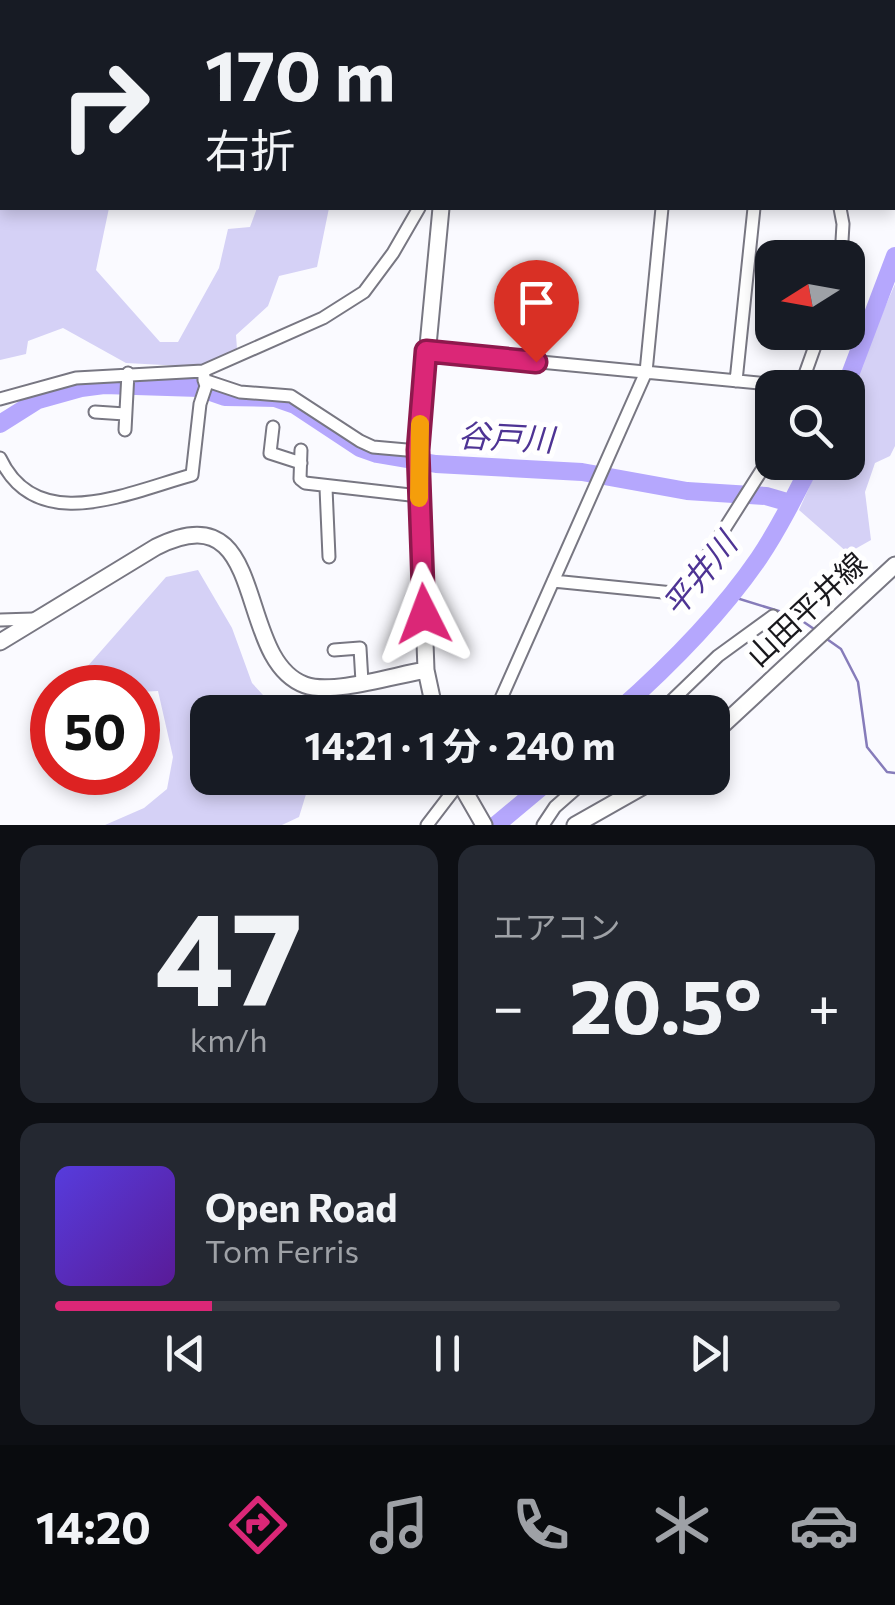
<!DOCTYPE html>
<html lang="ja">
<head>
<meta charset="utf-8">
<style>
	:root { --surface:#171b24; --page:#242831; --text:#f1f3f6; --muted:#9ea1a6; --line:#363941; --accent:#db2777 }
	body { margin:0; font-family:Commissioner,"Noto Sans JP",sans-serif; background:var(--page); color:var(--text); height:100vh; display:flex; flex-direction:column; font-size:38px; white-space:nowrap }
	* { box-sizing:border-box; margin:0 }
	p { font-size:32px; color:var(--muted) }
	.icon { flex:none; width:55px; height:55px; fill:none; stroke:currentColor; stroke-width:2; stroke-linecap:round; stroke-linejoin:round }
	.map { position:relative; height:825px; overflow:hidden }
	.drawer { display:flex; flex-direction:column; gap:20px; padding:20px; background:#0d0f14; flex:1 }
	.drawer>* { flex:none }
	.banner { position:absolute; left:0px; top:0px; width:895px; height:210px; box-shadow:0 5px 15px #0003; background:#171b24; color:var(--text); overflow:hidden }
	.needle { width:65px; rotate:259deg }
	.fabs { position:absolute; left:755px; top:240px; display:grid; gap:20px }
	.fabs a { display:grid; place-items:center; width:110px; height:110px; border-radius:20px; background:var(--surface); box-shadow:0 5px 15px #0003; font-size:50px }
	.speed { position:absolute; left:30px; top:665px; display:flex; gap:20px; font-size:50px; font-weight:700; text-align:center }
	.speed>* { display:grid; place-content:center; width:130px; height:130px; border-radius:50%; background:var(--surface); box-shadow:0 5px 15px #0003; line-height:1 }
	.speed .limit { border:15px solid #d22; background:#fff; color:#111 }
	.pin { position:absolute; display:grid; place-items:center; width:85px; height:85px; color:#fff; margin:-102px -42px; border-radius:50% 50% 50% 0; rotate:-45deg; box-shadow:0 0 10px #0007 }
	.pin .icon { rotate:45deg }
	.me { position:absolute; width:110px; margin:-55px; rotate:357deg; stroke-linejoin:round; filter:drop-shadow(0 0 8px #0008) }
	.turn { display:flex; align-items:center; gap:35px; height:210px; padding:0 40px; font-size:45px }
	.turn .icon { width:130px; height:130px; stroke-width:2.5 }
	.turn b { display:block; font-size:70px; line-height:85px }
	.big { font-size:75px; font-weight:700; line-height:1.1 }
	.drawer .card { flex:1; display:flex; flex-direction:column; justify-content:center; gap:15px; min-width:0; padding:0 35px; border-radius:20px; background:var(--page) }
	.drawer .dial { align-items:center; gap:0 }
	.dial b { font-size:130px; line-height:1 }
	.song { display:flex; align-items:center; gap:30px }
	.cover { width:120px; height:120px; border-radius:15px; background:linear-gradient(135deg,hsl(250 70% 55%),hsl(270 70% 35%)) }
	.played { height:10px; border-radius:5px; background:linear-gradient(90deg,var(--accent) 20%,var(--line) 20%) }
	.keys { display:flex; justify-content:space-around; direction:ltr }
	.heat { display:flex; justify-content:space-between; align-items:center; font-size:55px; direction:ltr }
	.drawer .tiles { flex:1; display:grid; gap:20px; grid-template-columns:1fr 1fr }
	.card:last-child { grid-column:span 2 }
	.trip { position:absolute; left:190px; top:695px; width:540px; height:100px; border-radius:20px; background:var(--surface); box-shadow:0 5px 15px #0003; font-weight:700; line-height:100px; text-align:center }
	.menu { display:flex; height:160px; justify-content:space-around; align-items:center; background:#090b0e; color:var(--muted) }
	.menu .icon { width:70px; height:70px }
	.menu .on { color:var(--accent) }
	.menu b { font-size:45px; color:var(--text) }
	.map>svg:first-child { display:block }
	.green { fill:#d5d1f6 }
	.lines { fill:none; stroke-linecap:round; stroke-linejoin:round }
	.stream { stroke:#867cba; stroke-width:2.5 }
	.river { stroke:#b5a7fd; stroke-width:18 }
	.street-casing { stroke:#787782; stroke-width:15 }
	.secondary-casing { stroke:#787782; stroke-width:19 }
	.street { stroke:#fff; stroke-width:11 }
	.secondary { stroke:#fff; stroke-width:15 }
	.route-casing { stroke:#8e194d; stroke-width:25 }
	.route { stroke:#db2777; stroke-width:18 }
	.slow { stroke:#f59e0b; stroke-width:18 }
	.labels { text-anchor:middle; stroke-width:10; stroke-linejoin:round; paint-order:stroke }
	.street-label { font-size:30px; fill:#19181c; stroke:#fff }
	.water-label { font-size:32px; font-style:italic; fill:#4e3494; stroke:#fff }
</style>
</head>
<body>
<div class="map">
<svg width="895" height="825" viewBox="0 0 895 825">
	<rect width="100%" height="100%" fill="#fafaff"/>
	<path class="green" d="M0 0H430L2 2V208H109L96 270 160 342H178L219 268 228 229 250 227 257 208H329L317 267 279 276 268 306 236 335 237 349 201 367 126 363 63 328 28 341 26 354 0 360Z
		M895 284V446L890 456 875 463 865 492 871 540 848 553 799 510 820 463 848 462V392Z
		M198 570 232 628 252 683 263 695 295 712H208V778H311L299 817 282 825H105L144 808 167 789 173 757 158 691 138 692V688L80 687 79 676 166 577Z"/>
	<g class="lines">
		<path class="stream" d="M730 596 795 616 814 629
			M824 637 841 649 858 682 867 747 887 772 895 773"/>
		<path class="river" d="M749 0 752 2
			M892 91 895 94
			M845 388 895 256
			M0 424 38 400 81 388 104 385 199 388 225 397 275 398 295 405 360 448 377 454 436 464 582 472 687 491 766 496 790 503
			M617 712C669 666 720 615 759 558 779 528 796 494 812 462
			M496 825 552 778"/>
		<defs>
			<path id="street" d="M665 0 669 2
				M689 2 690 0
				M840 208 843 224 841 258
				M426 351 800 387
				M204 376V380L240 392 291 396 360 441 373 447 418 451
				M736 381 754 208
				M800 388 820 332
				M0 399 76 378 203 371 323 318 364 292 393 253 419 208
				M95 412 125 414
				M273 427 270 453 301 463
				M125 430 128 373
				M301 450 300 479 305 483 419 496
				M0 458C37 537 129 492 192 475L200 404 206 386 204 380
				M326 488 329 557
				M553 581 683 594 772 454
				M0 620 33 619
				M334 650 360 648 362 682
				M495 712 646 372 662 208
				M660 712 718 656 773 616
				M427 825 463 778
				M543 825 555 807 588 778"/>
			<path id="secondary" d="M463 2V0
				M0 642 156 547C271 489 233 659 305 685 333 695 395 675 426 670
				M435 712 426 670 418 451 441 208
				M712 735 895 565
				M457 778 484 825
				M575 825 658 778"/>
		</defs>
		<use href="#street" class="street-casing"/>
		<use href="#secondary" class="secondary-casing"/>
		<use href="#street" class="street"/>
		<use href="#secondary" class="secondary"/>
	</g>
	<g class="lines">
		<defs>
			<path id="route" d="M424 614 418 450 426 351 536 362"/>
		</defs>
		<use href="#route" class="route-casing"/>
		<use href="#route" class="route"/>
		<path class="slow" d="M419 498 420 424"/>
	</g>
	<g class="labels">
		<g class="street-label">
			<text transform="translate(807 610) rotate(-43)" y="10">山田平井線</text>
		</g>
		<g class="water-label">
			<text transform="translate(506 438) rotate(3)" y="11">谷戸川</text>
			<text transform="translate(700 575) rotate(-51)" y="11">平井川</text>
		</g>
	</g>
</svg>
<div class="fabs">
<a><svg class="needle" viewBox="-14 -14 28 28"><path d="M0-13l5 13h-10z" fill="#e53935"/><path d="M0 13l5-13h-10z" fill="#9ea1a6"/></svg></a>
<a><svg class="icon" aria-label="search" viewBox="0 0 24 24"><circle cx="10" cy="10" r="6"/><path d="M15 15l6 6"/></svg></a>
</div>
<div class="speed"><div class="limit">50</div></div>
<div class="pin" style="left:536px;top:362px;background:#d93025"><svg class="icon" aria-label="arrive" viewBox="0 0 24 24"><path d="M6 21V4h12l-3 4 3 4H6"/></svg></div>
<svg class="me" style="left:424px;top:614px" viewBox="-20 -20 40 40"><path d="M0-17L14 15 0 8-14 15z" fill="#db2777" stroke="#fff" stroke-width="4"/></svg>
<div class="trip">14:21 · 1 分 · 240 m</div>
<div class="banner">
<div class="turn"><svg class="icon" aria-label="right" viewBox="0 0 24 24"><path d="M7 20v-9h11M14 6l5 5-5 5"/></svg><div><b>170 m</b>右折</div></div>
</div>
</div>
<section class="drawer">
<div class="tiles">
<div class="card dial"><b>47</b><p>km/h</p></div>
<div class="card"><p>エアコン</p>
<div class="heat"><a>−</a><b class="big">20.5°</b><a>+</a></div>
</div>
<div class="card">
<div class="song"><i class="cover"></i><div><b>Open Road</b><p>Tom Ferris</p></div></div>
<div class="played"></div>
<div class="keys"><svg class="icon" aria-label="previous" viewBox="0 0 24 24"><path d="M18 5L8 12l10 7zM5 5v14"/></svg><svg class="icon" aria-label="pause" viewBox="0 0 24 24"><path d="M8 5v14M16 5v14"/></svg><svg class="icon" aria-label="next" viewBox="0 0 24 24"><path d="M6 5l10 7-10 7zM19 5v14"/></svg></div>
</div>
</div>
</section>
<nav class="menu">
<b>14:20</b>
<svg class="icon on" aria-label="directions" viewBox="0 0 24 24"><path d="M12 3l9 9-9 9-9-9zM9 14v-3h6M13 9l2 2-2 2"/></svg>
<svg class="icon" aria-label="music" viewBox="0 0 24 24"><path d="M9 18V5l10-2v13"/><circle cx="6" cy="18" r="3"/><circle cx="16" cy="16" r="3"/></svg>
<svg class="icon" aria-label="phone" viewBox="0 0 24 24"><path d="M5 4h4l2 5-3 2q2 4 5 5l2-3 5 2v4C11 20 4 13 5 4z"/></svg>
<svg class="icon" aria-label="climate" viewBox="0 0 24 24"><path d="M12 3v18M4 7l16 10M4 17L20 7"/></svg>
<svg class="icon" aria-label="car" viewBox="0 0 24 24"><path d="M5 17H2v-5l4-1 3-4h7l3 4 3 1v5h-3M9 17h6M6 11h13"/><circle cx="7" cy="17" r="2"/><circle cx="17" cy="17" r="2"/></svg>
</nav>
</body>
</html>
